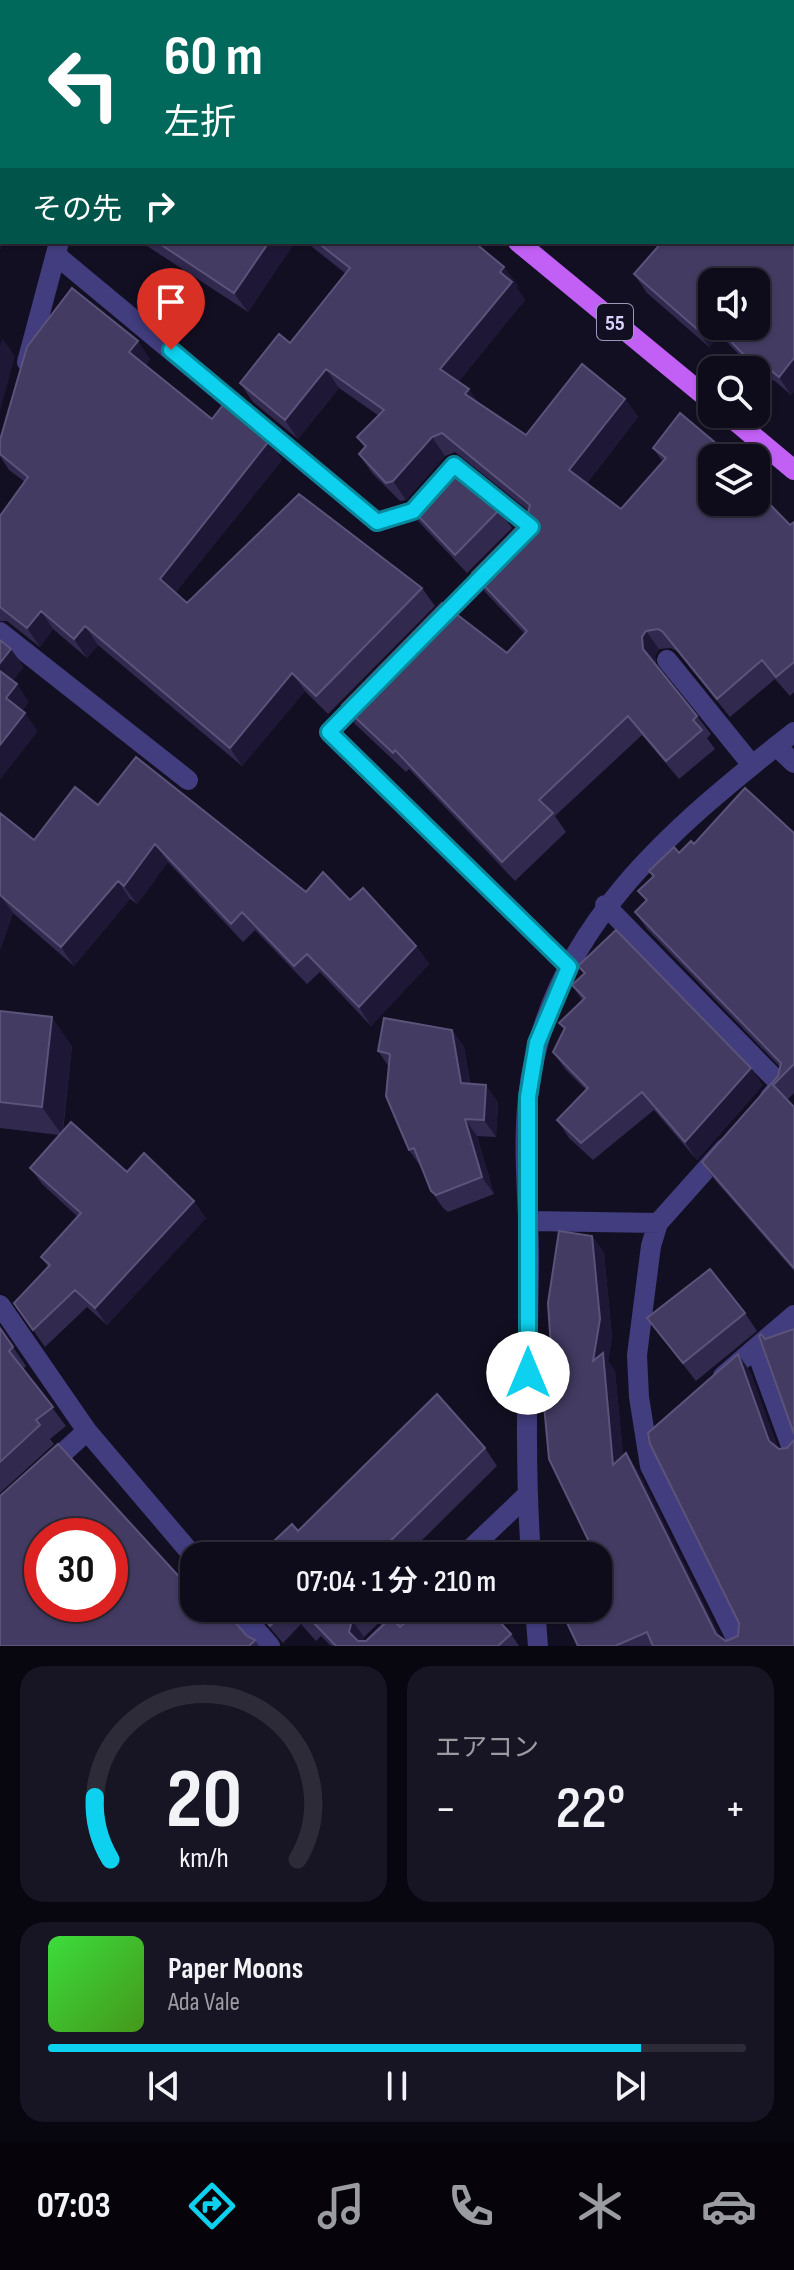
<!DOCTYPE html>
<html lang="ja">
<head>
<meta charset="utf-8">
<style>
	:root { --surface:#0e0b1a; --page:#171423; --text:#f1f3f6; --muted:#9b9ba2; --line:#2e2b39; --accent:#0dd1ee }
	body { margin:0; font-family:"Sofia Sans Condensed","Noto Sans JP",sans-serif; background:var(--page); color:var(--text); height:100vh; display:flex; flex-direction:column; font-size:30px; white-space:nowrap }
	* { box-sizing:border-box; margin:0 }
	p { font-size:26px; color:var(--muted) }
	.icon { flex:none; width:44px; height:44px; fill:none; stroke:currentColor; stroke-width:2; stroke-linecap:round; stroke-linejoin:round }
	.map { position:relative; height:1646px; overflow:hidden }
	.drawer { display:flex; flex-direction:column; gap:20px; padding:20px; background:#08060e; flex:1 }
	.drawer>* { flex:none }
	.top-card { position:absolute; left:0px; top:0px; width:794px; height:244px; box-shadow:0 2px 6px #0004,0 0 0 2px var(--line); background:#00695c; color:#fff; overflow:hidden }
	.controls { position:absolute; left:698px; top:268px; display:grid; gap:16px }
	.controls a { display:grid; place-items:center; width:72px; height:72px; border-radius:16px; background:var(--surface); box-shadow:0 2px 6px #0004,0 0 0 2px var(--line); font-size:40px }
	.speed { position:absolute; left:24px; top:1518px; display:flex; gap:16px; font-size:40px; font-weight:700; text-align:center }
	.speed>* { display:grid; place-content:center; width:104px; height:104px; border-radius:50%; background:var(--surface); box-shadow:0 2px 6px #0004,0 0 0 2px var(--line); line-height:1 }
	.speed .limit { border:12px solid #d22; background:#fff; color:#111 }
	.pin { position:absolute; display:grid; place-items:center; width:68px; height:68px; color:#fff; margin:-82px -34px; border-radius:50% 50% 50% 0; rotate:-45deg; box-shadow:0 0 8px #0007 }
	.pin .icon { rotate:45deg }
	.me { position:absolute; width:88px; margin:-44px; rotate:0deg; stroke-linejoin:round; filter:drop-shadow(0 0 6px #0008) }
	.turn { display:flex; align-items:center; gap:28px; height:168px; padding:0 32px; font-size:36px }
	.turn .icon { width:104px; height:104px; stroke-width:2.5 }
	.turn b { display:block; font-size:56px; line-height:68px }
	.then { display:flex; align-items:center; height:76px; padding:0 32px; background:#0003; gap:16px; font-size:30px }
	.big { font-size:60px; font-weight:600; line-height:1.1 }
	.drawer .tile { flex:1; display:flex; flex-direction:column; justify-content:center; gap:12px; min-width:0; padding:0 28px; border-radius:24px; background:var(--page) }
	.drawer .dial { align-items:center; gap:0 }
	.dial svg { height:208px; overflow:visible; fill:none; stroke:var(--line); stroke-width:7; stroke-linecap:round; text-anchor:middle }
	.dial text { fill:var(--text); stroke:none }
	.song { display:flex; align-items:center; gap:24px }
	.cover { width:96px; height:96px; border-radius:12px; background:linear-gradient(135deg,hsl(120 70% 55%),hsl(100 70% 35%)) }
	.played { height:8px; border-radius:4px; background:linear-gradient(90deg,var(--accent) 85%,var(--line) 85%) }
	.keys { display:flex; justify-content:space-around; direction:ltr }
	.heat { display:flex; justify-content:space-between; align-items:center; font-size:44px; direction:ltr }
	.drawer .tiles { flex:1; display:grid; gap:20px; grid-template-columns:1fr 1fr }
	.tile:last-child { grid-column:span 2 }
	.trip { position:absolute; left:180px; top:1542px; width:432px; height:80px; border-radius:24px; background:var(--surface); box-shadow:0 2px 6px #0004,0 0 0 2px var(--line); font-weight:600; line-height:80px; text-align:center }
	.dock { display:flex; height:128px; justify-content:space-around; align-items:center; background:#06040a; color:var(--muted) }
	.dock .icon { width:56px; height:56px }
	.dock .selected { color:var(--accent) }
	.dock b { font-size:36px; color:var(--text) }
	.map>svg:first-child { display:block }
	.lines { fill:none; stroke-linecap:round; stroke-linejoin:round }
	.service { stroke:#413d7e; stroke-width:20 }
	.minor { stroke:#413d7e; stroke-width:20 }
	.primary { stroke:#c260f6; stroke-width:20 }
	.wall { fill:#32294f; fill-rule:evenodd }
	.shaded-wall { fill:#1e1735 }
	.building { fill:#433b62; stroke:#5b537a; stroke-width:2; fill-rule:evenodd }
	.route-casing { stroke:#08889b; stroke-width:20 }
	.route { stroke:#0dd1ee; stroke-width:14 }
	.labels { text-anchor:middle; stroke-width:6; stroke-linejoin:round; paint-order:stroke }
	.shield { fill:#130f22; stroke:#9d98bb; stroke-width:2 }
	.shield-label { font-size:22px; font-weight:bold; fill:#d8d2fd }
</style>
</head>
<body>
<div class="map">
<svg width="794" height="1646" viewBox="0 0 794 1646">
	<rect width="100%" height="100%" fill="#130f22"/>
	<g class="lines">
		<path class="service" d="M0 632 188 780
			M667 660 752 765
			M776 746 794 763"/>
		<path class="minor" d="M483 0 489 2
			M114 2V0
			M792 156 794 158
			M56 255 377 522 413 511 454 465 531 527 519 539
			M27 362 58 246
			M432 627 497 562
			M365 696 329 732 569 967
			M605 905 781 1085 770 1097
			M725 1148 658 1223 651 1246 637 1355 639 1397 650 1466 740 1646
			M529 1221 658 1223
			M0 1305 87 1431 194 1557
			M756 1350 794 1454
			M723 1376 794 1315
			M44 1470 87 1431
			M463 1556 527 1495
			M531 1556C524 1458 528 1359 529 1260 529 1206 522 1151 528 1097 546 932 672 828 794 732
			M237 1608 270 1646
			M535 1608 538 1646
			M374 1646 412 1608"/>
		<path class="primary" d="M205 0 208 2
			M518 242 712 402
			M727 414 794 470"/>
	</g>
	<path class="wall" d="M0 0H96V2H2V146H0Z
		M141 242H295L248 312Z
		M306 242H474L504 267 518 286 516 287 525 300 458 382 478 403 526 435 625 399 638 417 587 483 621 509 663 462 653 448 730 455 732 458H712L790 525 794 522V692L790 696 775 679 730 717 677 651 671 648 659 649 655 656 656 664 697 716 711 734 707 738 715 749 679 779 642 735 555 816 566 832 515 881 409 769 406 772 355 724 342 705 507 653 525 634 485 592 472 573 527 517 529 511 455 452 445 456 406 500 400 501 372 473 359 454 365 448 357 437 379 416 339 388 298 439 253 402 240 383 290 343 345 273Z
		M792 242 791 395 775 381 756 372V370H754L720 335 709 347 647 293 634 274ZM712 282 756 326H712Z
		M150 359 146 365 212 419 269 441 282 460 175 593 187 603 422 588 435 606 328 714 305 691 242 766 98 645 87 658 53 629 40 647 7 621H0V516L25 482 9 470 0 456V440Z
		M407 504 499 510 512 528 467 573 419 522Z
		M98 805 306 892 350 900 416 946 429 964 371 1026 320 972 307 984 255 930 243 942 168 862 137 904 130 899 74 966 13 913 0 950V813L34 840Z
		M794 833V1093L787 1100 794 1107V1271L714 1179 702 1162 778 1076 780 1067 647 929 635 912 646 901 638 891 653 877 649 871 694 844Z
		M578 966 763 1085 697 1160 654 1110 593 1160 569 1138 557 1120 586 1090 565 1069 553 1052 564 1029 559 1023 582 1000 572 985 584 974Z
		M0 1011 72 1046 63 1131 127 1172 206 1218 107 1325 87 1307 45 1347 14 1303 48 1267 41 1257 78 1217 42 1184 30 1168 59 1135 0 1128Z
		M452 1030 464 1047 470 1084 498 1102 496 1137 477 1136 494 1194 448 1212 443 1208 431 1191 421 1167 409 1150 389 1067 378 1051Z
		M592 1236 604 1253 612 1337 608 1361 615 1371 623 1456 638 1471 721 1638 726 1641 738 1636 739 1623 750 1371 778 1449 787 1448 794 1646H578L594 1552 554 1393Z
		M745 1313 757 1331 696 1381 647 1318Z
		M0 1328 26 1366 23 1369 66 1426 50 1439 54 1444 0 1493Z
		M485 1448 497 1466 406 1556H258L298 1531Z
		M194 1608 255 1640 259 1646H0Z
		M253 1608H379L385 1617 364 1637V1641L400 1627 511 1634 519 1646H331L321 1636 316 1641 301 1624 283 1643Z"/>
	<path class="shaded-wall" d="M80 0H96V2H80Z
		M794 11V50L792 54V14Z
		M794 100V139L792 142V103Z
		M0 224 2 227V242H4L0 250Z
		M269 242H295L248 312 234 293Z
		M504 267 518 286 516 287 525 300 454 388 440 369Z
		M707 317 712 326H713L720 335 709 347 697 329Z
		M2 338 15 356 0 411V346Z
		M138 341 150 359 142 370 129 352Z
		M794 358V392L791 395 779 377Z
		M326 369 339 388 298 439 285 420Z
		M469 389 482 408 465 394Z
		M625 399 638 417 582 489 569 470Z
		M432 437 445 456 406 500 393 481Z
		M269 441 282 460 172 597 160 579Z
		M41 611 53 629 40 647 27 628Z
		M85 626 98 645 87 658 74 639Z
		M646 631 659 649 655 656 656 668 643 649 642 637Z
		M11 649 24 667 9 686 0 674V663Z
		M292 673 305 691 242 766 230 748Z
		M17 684 29 702 19 716 6 698Z
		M25 713 38 731 0 780V745Z
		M155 844 168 862 137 904 124 886Z
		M118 881 130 899 74 966 61 947Z
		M0 895 13 913 0 950Z
		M416 946 429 964 371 1026 359 1007Z
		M52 1017 72 1046 62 1135 42 1107Z
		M452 1030 464 1047 472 1100 461 1083Z
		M751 1068 763 1085 697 1160 685 1142Z
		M486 1085 498 1102 496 1137 484 1120Z
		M465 1119 477 1136 494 1194 482 1177Z
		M194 1201 206 1218 107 1325 95 1308Z
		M592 1236 604 1253 612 1337 608 1361 615 1371 626 1482 613 1465 593 1361Z
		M738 1354 750 1371 782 1458 769 1441Z
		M626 1453 638 1471 725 1646 716 1634Z
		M352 1620 364 1637 363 1646 349 1632Z"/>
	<path class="building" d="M0 0H80V2H2V131H0Z
		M131 0H149L152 2H129Z
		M747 0H794V11L792 14V2H745Z
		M792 57 794 59V100L792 103Z
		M792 172 794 173V358L779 377 762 363 743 354 716 326H756V282H712V322L707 317 697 329 634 274 662 242H792Z
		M157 242H269L234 293Z
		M317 242H474L504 267 500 272 512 282 440 369 469 389 465 394 526 435 582 364 625 399 569 470 621 509 666 458 653 448 680 413 730 455 727 458H712V502H756V490L790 525 794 522V662L776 677 762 660 717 699 663 632 658 629 646 631 642 637 643 649 697 716 693 720 702 730 666 761 628 716 539 800 553 813 502 862 395 750 393 753 342 705 442 603 507 653 527 631 472 573 527 517 530 505 442 433 432 437 393 481 386 483 359 454 366 446 357 437 384 410 326 369 285 420 240 383 279 334 290 343 350 268Z
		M72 288 138 341 129 352 212 419 224 404 269 441 160 579 187 603 299 494 422 588 316 696 292 673 230 748 85 626 74 639 41 611 27 628 0 607V516L28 477 0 454V440L27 347Z
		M443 465 499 510 455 555 407 504Z
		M0 640 11 649 0 663Z
		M0 671 17 684 6 698 25 713 0 745Z
		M136 757 306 892 323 872 350 900 363 888 416 946 359 1007 307 954 294 966 242 912 231 924 155 844 124 886 118 881 61 947 0 895V813L34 840 75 787 98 805Z
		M745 788 794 833V1064L773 1085 794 1107V1268L702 1162 778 1076 781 1063 635 912 647 900 638 891 654 876 649 871 674 847 679 853 691 841 694 844Z
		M616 930 751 1068 685 1142 642 1092 581 1143 557 1120 588 1088 553 1052 565 1028 559 1023 585 998 572 985 585 973 578 966Z
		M0 1011 52 1017 42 1107 0 1102Z
		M384 1018 452 1030 461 1083 486 1085 484 1120 465 1119 482 1177 436 1195 431 1191 414 1148 409 1150 386 1096 390 1054 378 1051Z
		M71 1122 127 1172 144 1153 194 1201 95 1308 75 1290 33 1330 14 1303 50 1265 41 1257 81 1213 30 1168Z
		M559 1231 592 1236 600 1319 593 1361 603 1353 613 1465 626 1453 716 1634 726 1641 738 1636 739 1623 650 1444 648 1433 738 1354 769 1441 779 1449 787 1448 794 1440V1646H653L647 1632 615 1646H578L560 1608H598V1556H584L594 1552 549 1459 543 1394 554 1393 548 1303Z
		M710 1269 745 1313 683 1363 647 1318Z
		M0 1328 13 1347 9 1351 53 1407 36 1420 40 1425 0 1462Z
		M794 1329V1434L759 1336 761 1334 765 1339Z
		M437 1394 485 1448 375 1556H258L292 1524 298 1531Z
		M58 1444 194 1593V1608H223L247 1636 255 1640 249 1646H0V1496ZM42 1536H110V1604H42Z
		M256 1608H287L270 1626Z
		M290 1608H364L352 1620 349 1632 358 1641H366L391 1618 400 1627 421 1608H487L511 1634 498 1646H336L309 1618 304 1623Z"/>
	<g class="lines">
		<defs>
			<path id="route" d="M171 350 377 522 413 511 454 465 531 527 329 732 569 967 537 1043 528 1097V1373"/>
		</defs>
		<use href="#route" class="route-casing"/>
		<use href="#route" class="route"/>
	</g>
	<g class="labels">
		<rect class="shield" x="597" y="304" width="36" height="36" rx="6"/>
		<g class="shield-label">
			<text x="615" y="330">55</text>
		</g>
	</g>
</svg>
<div class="controls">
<a><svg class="icon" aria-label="sound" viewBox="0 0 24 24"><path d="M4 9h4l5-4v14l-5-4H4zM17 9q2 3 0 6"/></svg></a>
<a><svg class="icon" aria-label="search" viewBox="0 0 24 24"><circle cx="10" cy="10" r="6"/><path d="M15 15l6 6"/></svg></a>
<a><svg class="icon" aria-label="layers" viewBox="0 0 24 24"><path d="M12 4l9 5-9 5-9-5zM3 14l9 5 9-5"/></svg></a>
</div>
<div class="speed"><div class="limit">30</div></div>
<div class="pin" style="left:171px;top:350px;background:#d93025"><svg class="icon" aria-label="arrive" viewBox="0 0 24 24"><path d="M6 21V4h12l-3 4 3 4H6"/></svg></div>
<svg class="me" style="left:528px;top:1373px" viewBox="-20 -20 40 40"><circle r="19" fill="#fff"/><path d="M0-13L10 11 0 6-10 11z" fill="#0dd1ee"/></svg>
<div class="trip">07:04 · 1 分 · 210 m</div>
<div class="top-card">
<div class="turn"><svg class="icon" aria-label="left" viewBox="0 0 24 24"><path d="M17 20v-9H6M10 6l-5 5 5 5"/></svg><div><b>60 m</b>左折</div></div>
<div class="then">その先<svg class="icon" aria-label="right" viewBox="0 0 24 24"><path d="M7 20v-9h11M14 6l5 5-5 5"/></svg></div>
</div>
</div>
<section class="drawer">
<div class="tiles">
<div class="tile dial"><svg viewBox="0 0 100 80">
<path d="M14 69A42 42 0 1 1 86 69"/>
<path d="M14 69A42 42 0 0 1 8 45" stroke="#0dd1ee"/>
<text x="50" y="56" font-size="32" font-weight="700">20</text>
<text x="50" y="72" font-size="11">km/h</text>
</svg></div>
<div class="tile"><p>エアコン</p>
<div class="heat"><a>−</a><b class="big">22°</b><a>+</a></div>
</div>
<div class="tile">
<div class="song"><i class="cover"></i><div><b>Paper Moons</b><p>Ada Vale</p></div></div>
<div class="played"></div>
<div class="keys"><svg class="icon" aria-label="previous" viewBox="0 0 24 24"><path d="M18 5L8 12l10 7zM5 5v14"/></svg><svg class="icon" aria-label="pause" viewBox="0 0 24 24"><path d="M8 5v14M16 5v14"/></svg><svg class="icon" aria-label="next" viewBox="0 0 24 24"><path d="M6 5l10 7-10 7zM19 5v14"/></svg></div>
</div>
</div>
</section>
<nav class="dock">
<b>07:03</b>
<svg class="icon selected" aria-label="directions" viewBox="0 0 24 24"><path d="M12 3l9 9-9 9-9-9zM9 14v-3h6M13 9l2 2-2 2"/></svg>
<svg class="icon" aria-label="music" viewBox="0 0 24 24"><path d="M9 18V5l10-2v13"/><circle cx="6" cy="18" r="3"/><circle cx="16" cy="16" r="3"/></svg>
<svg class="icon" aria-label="phone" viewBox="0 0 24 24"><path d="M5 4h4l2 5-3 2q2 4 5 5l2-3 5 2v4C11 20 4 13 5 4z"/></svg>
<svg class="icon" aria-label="climate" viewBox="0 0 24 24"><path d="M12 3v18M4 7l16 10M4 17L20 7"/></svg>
<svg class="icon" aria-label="car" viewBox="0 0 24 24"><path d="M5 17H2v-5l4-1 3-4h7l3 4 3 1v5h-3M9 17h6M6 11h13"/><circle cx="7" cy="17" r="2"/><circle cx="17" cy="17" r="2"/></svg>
</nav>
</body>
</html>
